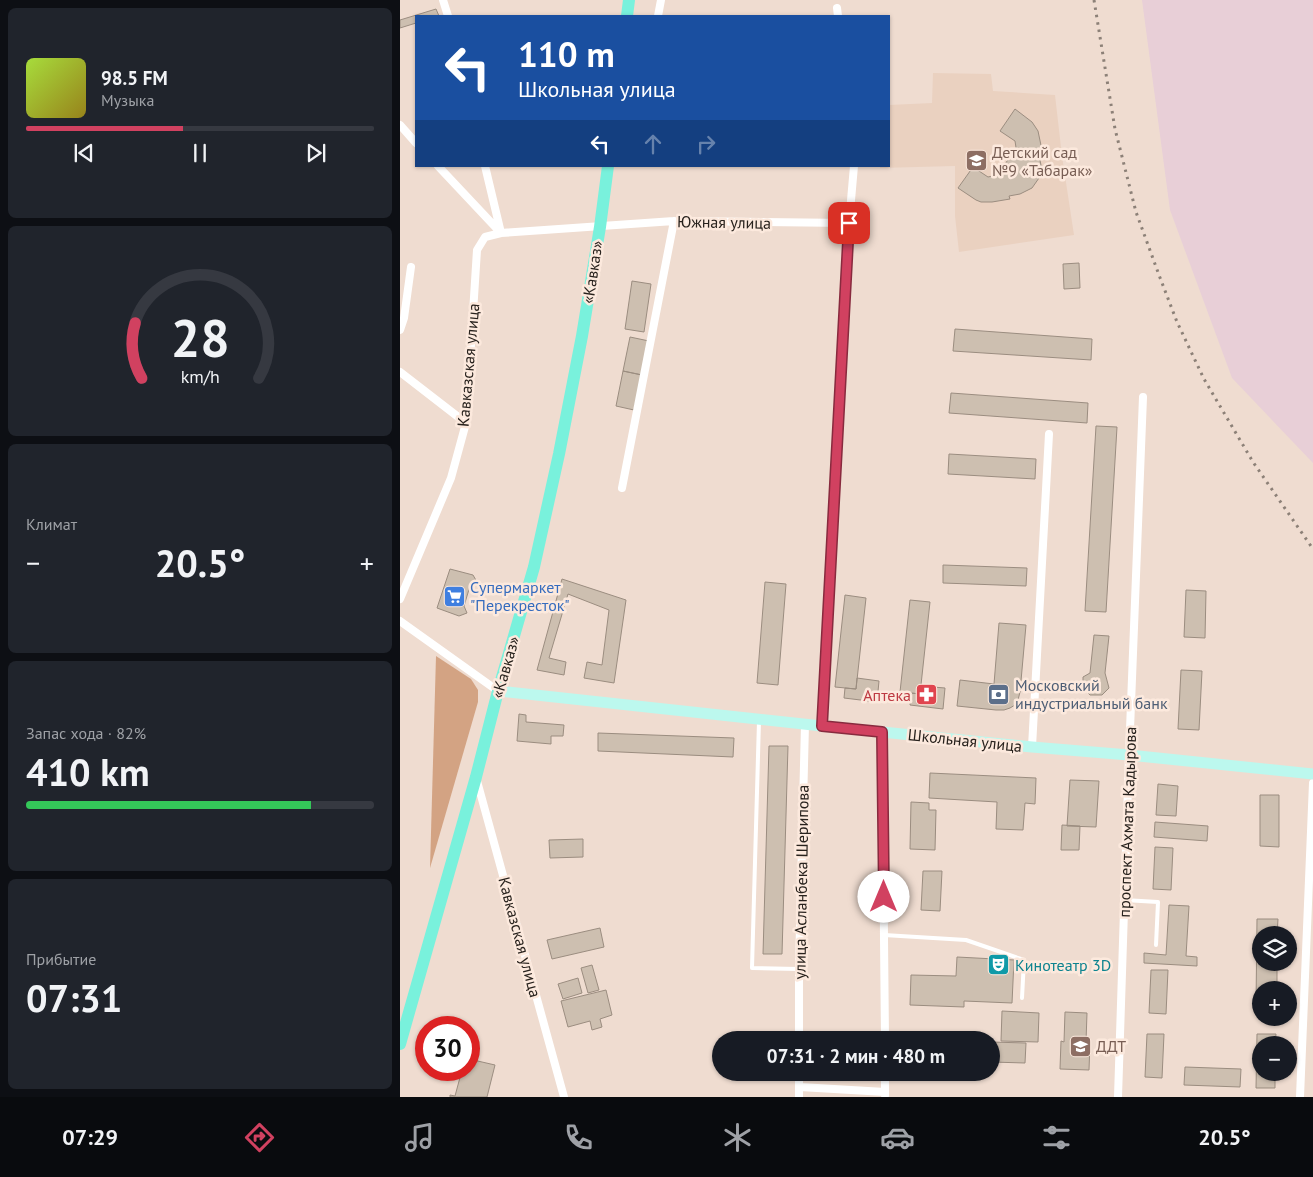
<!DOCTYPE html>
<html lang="ru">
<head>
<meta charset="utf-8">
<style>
	:root { --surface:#171b24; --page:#20242c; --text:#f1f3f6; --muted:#9ea1a6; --line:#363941; --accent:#d14160 }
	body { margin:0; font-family:"PT Sans",sans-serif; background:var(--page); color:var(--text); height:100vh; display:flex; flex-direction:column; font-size:19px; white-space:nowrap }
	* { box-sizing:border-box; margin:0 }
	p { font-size:16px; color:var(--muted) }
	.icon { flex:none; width:28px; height:28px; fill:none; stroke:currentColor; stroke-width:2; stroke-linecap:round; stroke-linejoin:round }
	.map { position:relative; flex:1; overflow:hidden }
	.panel { display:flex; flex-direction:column; gap:8px; padding:8px; background:#0d0f14; width:400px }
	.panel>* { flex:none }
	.banner { position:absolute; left:15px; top:15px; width:475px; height:152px; border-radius:0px; box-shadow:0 1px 4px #0004; background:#1a4fa0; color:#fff; overflow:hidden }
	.tools { position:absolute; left:852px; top:926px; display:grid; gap:10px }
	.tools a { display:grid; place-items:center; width:45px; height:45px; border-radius:50%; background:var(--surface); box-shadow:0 1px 4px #0004; font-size:25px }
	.speed { position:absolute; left:15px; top:1016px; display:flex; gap:10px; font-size:25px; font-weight:700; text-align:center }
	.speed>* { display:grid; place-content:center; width:65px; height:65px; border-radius:50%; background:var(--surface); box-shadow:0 1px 4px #0004; line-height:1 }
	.speed .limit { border:8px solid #d22; background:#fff; color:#111 }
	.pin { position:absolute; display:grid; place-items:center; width:42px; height:42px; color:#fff; margin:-21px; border-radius:10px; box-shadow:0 2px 8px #0006 }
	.me { position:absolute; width:55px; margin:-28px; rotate:0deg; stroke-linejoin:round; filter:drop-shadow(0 0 4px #0008) }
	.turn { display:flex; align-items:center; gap:18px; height:105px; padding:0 20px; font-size:22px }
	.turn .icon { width:65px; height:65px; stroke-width:2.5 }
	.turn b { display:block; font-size:35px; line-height:42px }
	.lanes { display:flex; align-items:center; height:48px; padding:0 20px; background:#0003; justify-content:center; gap:25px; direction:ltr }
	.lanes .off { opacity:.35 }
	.big { font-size:38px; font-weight:800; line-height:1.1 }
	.panel .tile { flex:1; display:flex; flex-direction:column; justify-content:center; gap:8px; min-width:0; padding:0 18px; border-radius:8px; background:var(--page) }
	.panel .dial { align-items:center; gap:0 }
	.dial svg { height:130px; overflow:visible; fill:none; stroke:var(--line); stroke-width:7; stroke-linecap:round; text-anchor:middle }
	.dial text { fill:var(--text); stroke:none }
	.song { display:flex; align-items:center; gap:15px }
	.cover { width:60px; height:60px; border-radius:8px; background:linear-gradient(135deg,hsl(80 70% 55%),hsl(50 70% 35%)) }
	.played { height:5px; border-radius:2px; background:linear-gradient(90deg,var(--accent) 45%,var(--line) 45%) }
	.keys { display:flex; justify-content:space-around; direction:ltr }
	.heat { display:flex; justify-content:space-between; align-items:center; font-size:28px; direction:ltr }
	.charge { height:8px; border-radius:4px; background:linear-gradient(90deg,#34c759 82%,var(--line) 0) }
	.trip { position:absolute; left:312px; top:1031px; width:288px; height:50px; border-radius:25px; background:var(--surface); box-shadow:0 1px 4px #0004; font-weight:800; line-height:50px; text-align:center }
	.menu { display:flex; height:80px; justify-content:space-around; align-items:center; background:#090b0e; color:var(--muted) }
	.menu .icon { width:35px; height:35px }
	.menu .on { color:var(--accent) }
	.menu b { font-size:22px; color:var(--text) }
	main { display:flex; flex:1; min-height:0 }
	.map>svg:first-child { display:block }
	.built { fill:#ead1c0 }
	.industrial { fill:#e8cfd7 }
	.green { fill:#d3a383 }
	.building { fill:#cdbfb0; stroke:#9b8d80 }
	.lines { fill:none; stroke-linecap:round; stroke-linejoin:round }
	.lane { stroke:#fff; stroke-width:4 }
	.street { stroke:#fff; stroke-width:8 }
	.secondary { stroke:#bcf8ee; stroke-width:11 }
	.primary { stroke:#79f1dc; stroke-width:12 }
	.rail { stroke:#8c8077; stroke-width:3; stroke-dasharray:2.5 5; stroke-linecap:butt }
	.route-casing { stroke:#882a3e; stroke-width:12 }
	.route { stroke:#d14160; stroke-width:9 }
	.labels { text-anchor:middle; stroke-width:5; stroke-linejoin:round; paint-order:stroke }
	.education-label { font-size:16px; fill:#785e54; stroke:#fce9dd; text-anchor:start }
	.street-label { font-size:16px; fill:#28221d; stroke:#fce9dd }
	.shop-label { font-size:16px; fill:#366cbe; stroke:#fce9dd; text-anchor:start }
	.service-label { font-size:16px; fill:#4e5e75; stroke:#fce9dd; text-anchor:start }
	.health-label { font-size:16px; fill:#be3a42; stroke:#fce9dd; text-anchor:end }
	.culture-label { font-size:16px; fill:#0d838f; stroke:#fce9dd; text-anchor:start }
</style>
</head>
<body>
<main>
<section class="panel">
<div class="tile">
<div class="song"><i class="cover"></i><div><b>98.5 FM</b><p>Музыка</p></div></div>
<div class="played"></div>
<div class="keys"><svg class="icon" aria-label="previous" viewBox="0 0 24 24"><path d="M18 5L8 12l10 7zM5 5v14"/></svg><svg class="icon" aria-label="pause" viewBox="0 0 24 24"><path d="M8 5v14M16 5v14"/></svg><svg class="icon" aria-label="next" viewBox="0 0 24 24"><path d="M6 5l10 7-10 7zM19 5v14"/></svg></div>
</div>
<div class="tile dial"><svg viewBox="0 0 100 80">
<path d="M14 69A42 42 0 1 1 86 69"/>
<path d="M14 69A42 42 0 0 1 10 35" stroke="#d14160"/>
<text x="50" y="56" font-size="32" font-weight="700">28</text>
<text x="50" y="72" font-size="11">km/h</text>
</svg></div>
<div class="tile"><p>Климат</p>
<div class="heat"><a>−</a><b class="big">20.5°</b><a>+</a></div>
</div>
<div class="tile"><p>Запас хода · 82%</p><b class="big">410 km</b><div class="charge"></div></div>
<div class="tile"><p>Прибытие</p><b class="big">07:31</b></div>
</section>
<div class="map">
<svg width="913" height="1097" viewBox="0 0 913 1097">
	<rect width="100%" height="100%" fill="#efdcd0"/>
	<path class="built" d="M533 73 591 74 593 91 655 95 662 156 674 235 559 252 555 216V166L480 168V166H489V105L532 103Z"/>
	<path class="industrial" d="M742 0H913V463L832 378 770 210Z"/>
	<path class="green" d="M36 656 71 679 78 690V702L30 868Z"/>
	<path class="building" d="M36 9 39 16H16V23L0 28V20Z
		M615 109 632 122 638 131 643 155 639 156 641 165 639 178 632 188 620 194 609 196 610 199 592 202H581L576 200 558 188 573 167 588 177 601 174 604 165 608 160 617 154 615 141 600 131Z
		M679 263 680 288 664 289 663 264Z
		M232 281 251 284 244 332 225 329Z
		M555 329 692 339 691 360 553 351Z
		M230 337 249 341 242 375 223 371Z
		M223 371 242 375 234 410 216 406Z
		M551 393 688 403 687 423 549 413Z
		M696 426 717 427 706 612 685 611Z
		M549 454 636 459 635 479 548 474Z
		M543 565 627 568 626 586 543 583Z
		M50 569 73 575 77 582 70 586 64 606 67 613 59 616 37 608Z
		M162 579 226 600 214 683 184 678 187 662 202 665 209 610 168 594 149 658 166 662 164 675 137 670Z
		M365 582 386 584 378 685 357 683Z
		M786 590 806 591 805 638 784 637Z
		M445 595 466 598 456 689 435 687Z
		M510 600 530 602 520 694 500 692Z
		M599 623 626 625 620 692 618 700 615 705 610 708 604 710H596L557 706 560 680 594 684Z
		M694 635 709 636 705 673 709 688 702 695H690L683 688V677L690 673Z
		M781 670 802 671 799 730 778 729Z
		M457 678 479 681 477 702 444 698 445 688 456 689Z
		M521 686 545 688 543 709 510 705 511 693 520 694Z
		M119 714 126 715V722L164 725 163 736H151V744L117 741Z
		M198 733 334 738 333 757 198 751Z
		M369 746H388L382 954H363Z
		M530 773 636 778 635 804 625 803 623 830 596 829 597 802 529 798Z
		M670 780 699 781 696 827 667 826Z
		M758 784 778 786 776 816 756 815Z
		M860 795H879V847L860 846Z
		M511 802 529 803V810H536L535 850 510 849Z
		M755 822 808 826 807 841 754 837Z
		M662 825 680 826 679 850H661Z
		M183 839V857L150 858 149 840Z
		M755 847 773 848 771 890 753 889Z
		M523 871H542L540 911 521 910Z
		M769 905 789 906 786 956 797 957V966L744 963V953L766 955Z
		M857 919H878L877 935H861V962H877V990H861V1005H856Z
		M200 928 204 947 152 959 147 940Z
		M557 957 614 960 612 1003 564 1001V1007L510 1005 511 975 556 976Z
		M192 965 199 990 188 993 181 968Z
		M751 970H768L766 1014 749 1013Z
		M178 978 182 993 163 999 158 984Z
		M206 990 212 1015 200 1019 202 1027 192 1030 190 1021 168 1027 161 1001Z
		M602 1011 639 1013 638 1042 601 1041Z
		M665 1012 687 1013 686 1042H690L689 1070 660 1069 661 1041 664 1042Z
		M747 1034H764L762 1078 745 1077Z
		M857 1034H876L875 1045H861V1072H875V1088H856Z
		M522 1038 550 1039V1040H522Z
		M591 1042 626 1043 625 1063 591 1062Z
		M69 1059 95 1065 87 1097H50V1095L55 1096 62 1070H69Z
		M785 1067 841 1069 840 1087 784 1085Z"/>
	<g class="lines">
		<path class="lane" d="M359 721 352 968 398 969
			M724 900 758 902 756 945
			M484 935 566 940 624 960 622 998"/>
		<path class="street" d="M43 0 48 16
			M437 8 438 16
			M258 16 261 0
			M0 125 16 143
			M38 166 101 233 274 221 449 223
			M0 330 4 318 11 267
			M0 372 66 423
			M222 488 274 221
			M0 599 51 478 66 423 77 250 85 237 101 233 85 166
			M0 621 98 691
			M422 726 449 223 454 166
			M482 732 485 1040
			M632 747 649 434
			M77 781 164 1097
			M399 1040V969L405 724
			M399 1072V1097
			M485 1072V1095
			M400 1087 485 1092
			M718 1097 729 755 743 397
			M900 1097 913 783"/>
		<path class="secondary" d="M98 691 422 726 632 747 729 755 913 774"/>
		<path class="primary" d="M227 16 229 0
			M0 1044 76 777 98 691 134 567 159 454 182 336 200 227 208 166"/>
		<path class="rail" d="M694 0 715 129 736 212 759 275 777 322 804 379 853 462 913 549"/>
	</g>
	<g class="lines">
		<defs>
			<path id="route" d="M449 223 422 726 482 732 484 897"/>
		</defs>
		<use href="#route" class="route-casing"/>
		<use href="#route" class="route"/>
	</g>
	<defs>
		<symbol id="school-square" viewBox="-11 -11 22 22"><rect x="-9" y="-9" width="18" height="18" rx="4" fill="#8d6e63" stroke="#fce9dd"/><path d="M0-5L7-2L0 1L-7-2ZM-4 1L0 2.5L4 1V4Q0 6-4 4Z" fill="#fff"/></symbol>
		<symbol id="supermarket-square" viewBox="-11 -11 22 22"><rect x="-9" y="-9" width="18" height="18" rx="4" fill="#3f7fe0" stroke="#fce9dd"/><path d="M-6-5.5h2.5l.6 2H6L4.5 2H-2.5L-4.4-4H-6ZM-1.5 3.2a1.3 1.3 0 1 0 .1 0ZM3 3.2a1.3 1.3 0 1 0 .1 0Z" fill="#fff"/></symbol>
		<symbol id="bank-square" viewBox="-11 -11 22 22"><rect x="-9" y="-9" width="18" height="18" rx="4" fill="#5c6f8a" stroke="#fce9dd"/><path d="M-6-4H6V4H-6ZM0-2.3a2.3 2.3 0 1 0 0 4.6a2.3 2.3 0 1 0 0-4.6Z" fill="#fff"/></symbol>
		<symbol id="pharmacy-square" viewBox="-11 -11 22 22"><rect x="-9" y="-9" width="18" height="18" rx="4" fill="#e0444e" stroke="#fce9dd"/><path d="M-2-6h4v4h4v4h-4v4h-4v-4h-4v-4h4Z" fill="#fff"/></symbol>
		<symbol id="theatre-square" viewBox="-11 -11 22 22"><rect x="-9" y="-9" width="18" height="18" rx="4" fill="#0f9aa8" stroke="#fce9dd"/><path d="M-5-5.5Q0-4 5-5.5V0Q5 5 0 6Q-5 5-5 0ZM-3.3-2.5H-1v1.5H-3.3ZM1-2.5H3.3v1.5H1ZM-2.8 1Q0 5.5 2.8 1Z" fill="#fff"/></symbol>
	</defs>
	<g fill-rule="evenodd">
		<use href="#school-square" x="564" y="148" width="25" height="25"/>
		<use href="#supermarket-square" x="42" y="584" width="25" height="25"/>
		<use href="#bank-square" x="586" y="682" width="25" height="25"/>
		<use href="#pharmacy-square" x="514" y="682" width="25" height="25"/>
		<use href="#theatre-square" x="586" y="952" width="25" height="25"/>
		<use href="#school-square" x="668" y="1034" width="25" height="25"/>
	</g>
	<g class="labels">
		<g class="education-label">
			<text x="592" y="158">Детский сад<tspan x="592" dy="18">№9 «Табарак»</tspan></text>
			<text x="696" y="1052">ДДТ</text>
		</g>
		<g class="street-label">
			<text transform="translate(324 222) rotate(1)" y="6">Южная улица</text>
			<text transform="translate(192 272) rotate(-81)" y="6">«Кавказ»</text>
			<text transform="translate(68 365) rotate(-85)" y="6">Кавказская улица</text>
			<text transform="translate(105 667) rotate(-74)" y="6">«Кавказ»</text>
			<text transform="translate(565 740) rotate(6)" y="6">Школьная улица</text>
			<text transform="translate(727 822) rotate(-88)" y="6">проспект Ахмата Кадырова</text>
			<text transform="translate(401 882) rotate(-89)" y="6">улица Асланбека Шерипова</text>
			<text transform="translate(120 937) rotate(75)" y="6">Кавказская улица</text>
		</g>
		<g class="shop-label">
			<text x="70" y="593">Супермаркет<tspan x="70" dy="18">"Перекресток"</tspan></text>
		</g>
		<g class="service-label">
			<text x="615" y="691">Московский<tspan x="615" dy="18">индустриальный банк</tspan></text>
		</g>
		<g class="health-label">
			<text x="511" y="701">Аптека</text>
		</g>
		<g class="culture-label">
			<text x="615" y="971">Кинотеатр 3D</text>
		</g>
	</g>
</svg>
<div class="tools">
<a><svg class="icon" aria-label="layers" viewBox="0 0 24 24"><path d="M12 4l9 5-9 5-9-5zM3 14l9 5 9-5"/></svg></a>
<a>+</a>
<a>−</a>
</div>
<div class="speed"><div class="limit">30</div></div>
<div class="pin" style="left:449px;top:223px;background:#d93025"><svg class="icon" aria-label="arrive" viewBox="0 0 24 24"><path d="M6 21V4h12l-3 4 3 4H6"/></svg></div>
<svg class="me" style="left:484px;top:897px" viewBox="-20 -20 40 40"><circle r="19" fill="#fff"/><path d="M0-13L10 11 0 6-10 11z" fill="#d14160"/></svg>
<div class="trip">07:31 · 2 мин · 480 m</div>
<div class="banner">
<div class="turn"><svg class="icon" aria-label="left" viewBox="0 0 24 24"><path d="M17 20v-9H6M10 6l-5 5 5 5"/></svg><div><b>110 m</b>Школьная улица</div></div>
<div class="lanes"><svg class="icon" aria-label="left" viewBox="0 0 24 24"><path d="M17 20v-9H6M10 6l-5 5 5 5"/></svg><svg class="icon off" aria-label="ahead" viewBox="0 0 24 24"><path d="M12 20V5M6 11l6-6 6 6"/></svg><svg class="icon off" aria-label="right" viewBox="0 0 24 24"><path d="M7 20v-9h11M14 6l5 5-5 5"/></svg></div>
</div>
</div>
</main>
<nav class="menu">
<b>07:29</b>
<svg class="icon on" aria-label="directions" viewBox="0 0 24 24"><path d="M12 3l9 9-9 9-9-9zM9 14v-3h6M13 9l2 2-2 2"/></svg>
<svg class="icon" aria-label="music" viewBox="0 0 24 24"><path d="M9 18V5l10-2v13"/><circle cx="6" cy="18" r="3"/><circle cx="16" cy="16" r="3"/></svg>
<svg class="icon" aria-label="phone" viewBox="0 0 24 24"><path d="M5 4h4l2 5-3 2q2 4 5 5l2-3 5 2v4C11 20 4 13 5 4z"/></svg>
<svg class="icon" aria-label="climate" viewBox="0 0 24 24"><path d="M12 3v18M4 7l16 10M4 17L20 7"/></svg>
<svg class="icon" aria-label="car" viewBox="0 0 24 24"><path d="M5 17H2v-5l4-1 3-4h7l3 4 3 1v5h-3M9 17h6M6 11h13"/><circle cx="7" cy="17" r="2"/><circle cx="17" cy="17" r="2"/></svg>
<svg class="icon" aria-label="filters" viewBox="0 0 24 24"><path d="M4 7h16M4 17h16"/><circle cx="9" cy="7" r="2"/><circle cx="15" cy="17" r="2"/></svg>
<b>20.5°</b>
</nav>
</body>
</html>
